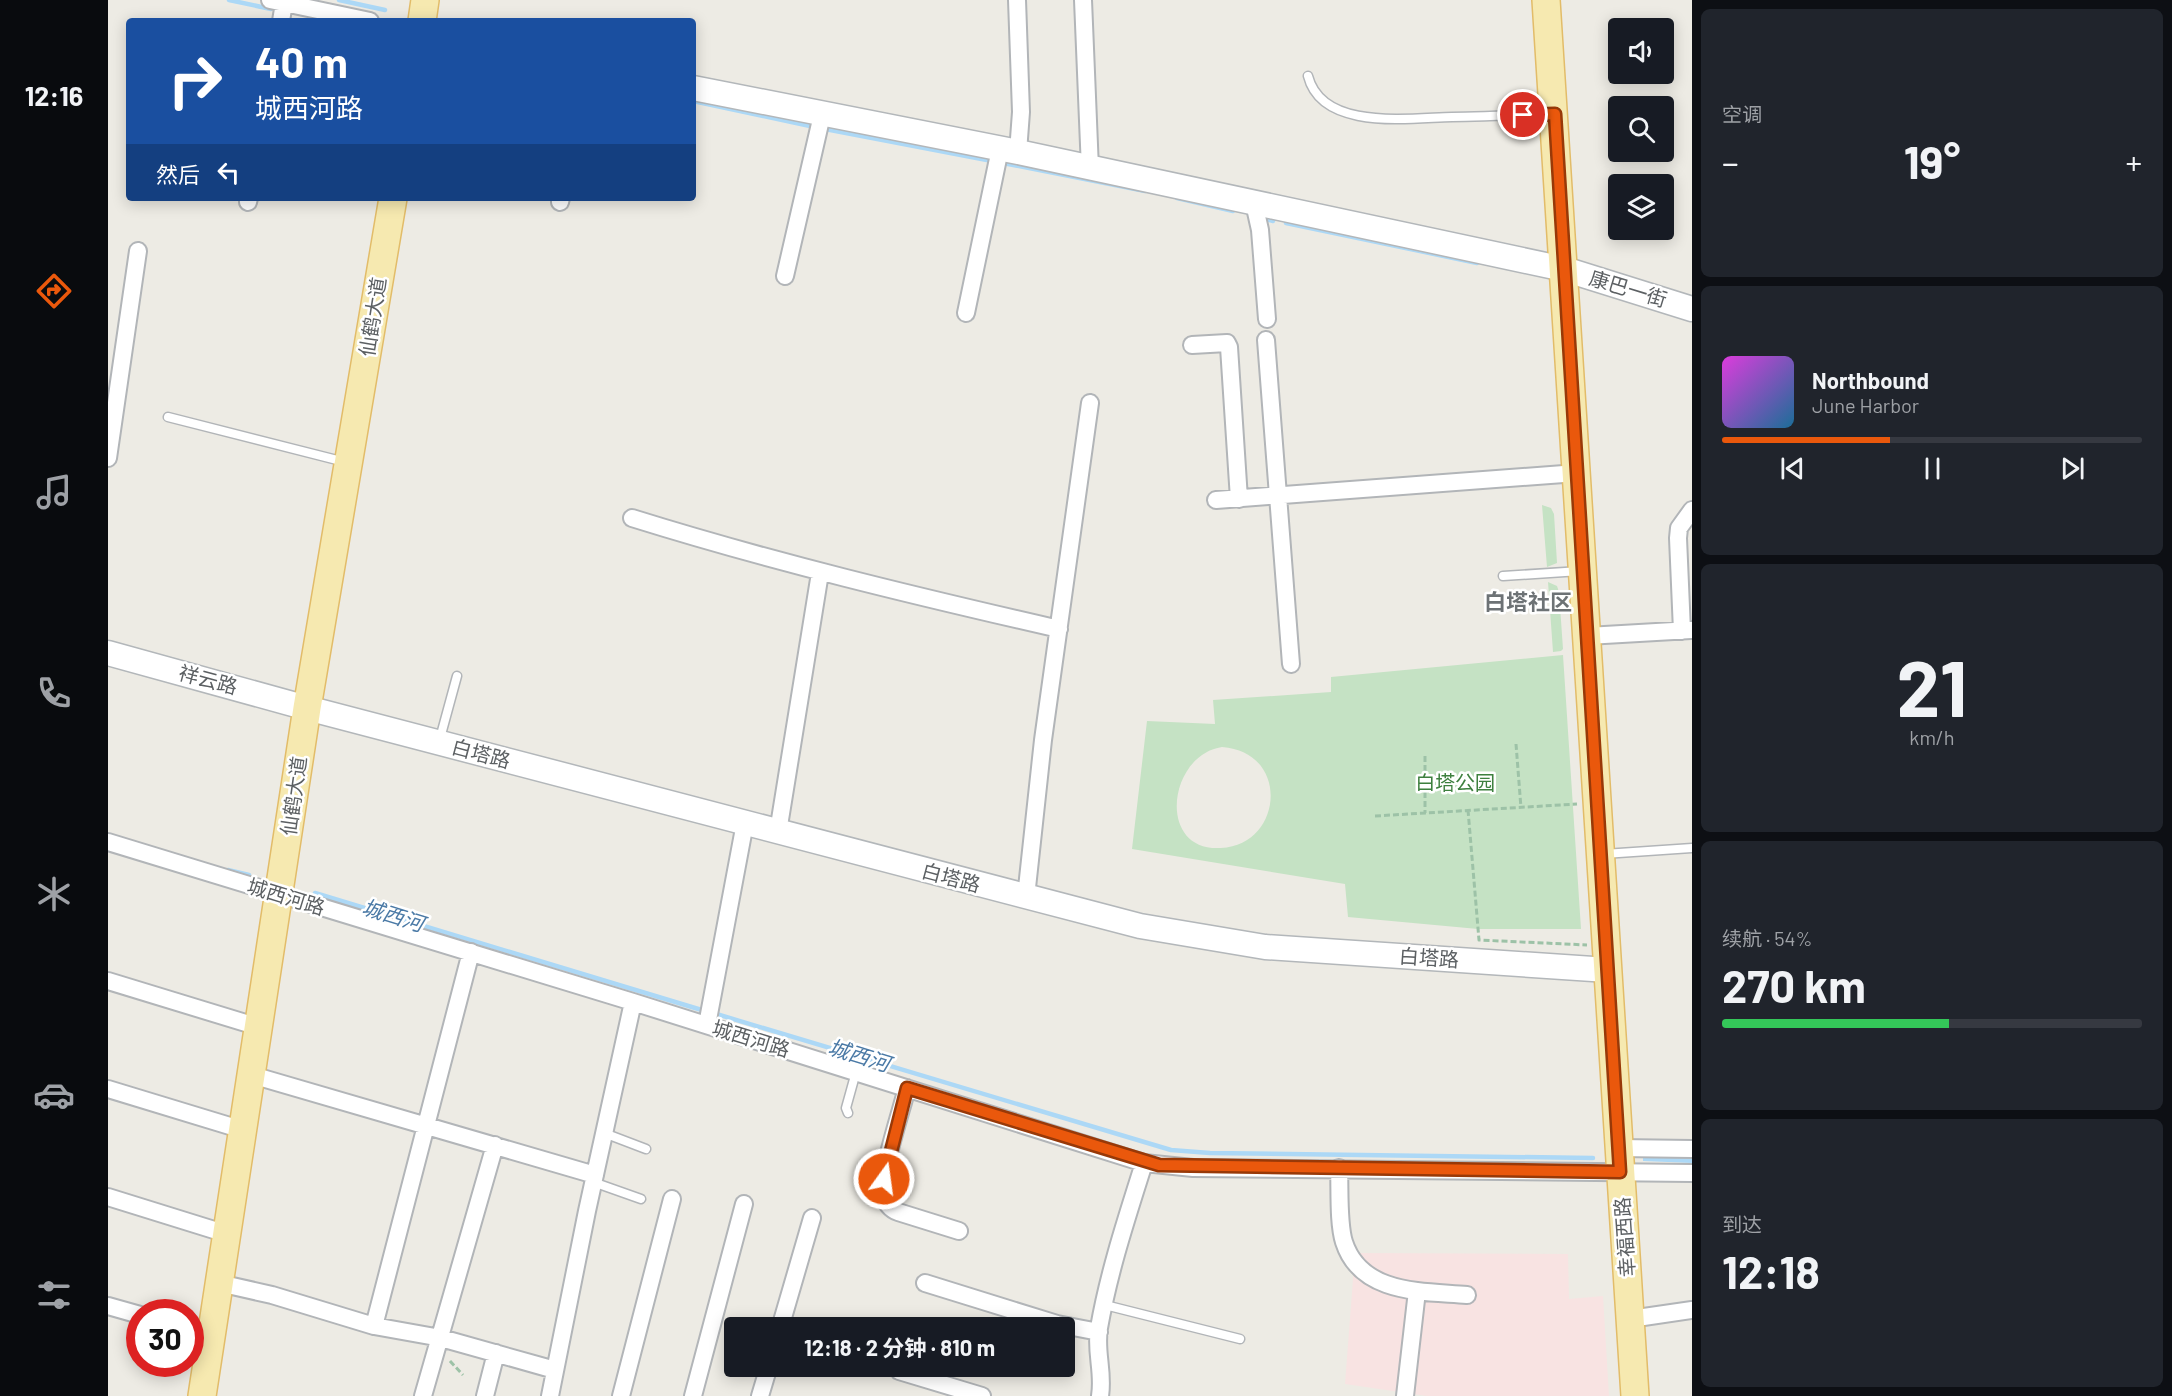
<!DOCTYPE html>
<html lang="zh">
<head>
<meta charset="utf-8">
<style>
	:root { --surface:#171b24; --page:#20242c; --text:#f1f3f6; --muted:#9ea1a6; --line:#363941; --accent:#ea580c }
	body { margin:0; font-family:Barlow,"Noto Sans SC",sans-serif; background:var(--page); color:var(--text); height:100vh; display:flex; flex-direction:column; font-size:22px; white-space:nowrap }
	* { box-sizing:border-box; margin:0 }
	p { font-size:20px; color:var(--muted) }
	.icon { flex:none; width:33px; height:33px; fill:none; stroke:currentColor; stroke-width:2; stroke-linecap:round; stroke-linejoin:round }
	.map { position:relative; flex:1; overflow:hidden }
	.drawer { display:flex; flex-direction:column; gap:9px; padding:9px; background:#0d0f14; width:480px }
	.drawer>* { flex:none }
	.banner { position:absolute; left:18px; top:18px; width:570px; height:183px; border-radius:6px; box-shadow:0 3px 15px #0003; background:#1a4fa0; color:#fff; overflow:hidden }
	.controls { position:absolute; left:1500px; top:18px; display:grid; gap:12px }
	.controls a { display:grid; place-items:center; width:66px; height:66px; border-radius:6px; background:var(--surface); box-shadow:0 3px 15px #0003; font-size:30px }
	.speed { position:absolute; left:18px; top:1299px; display:flex; gap:12px; font-size:30px; font-weight:700; text-align:center }
	.speed>* { display:grid; place-content:center; width:78px; height:78px; border-radius:50%; background:var(--surface); box-shadow:0 3px 15px #0003; line-height:1 }
	.speed .limit { border:9px solid #d22; background:#fff; color:#111 }
	.pin { position:absolute; display:grid; place-items:center; width:51px; height:51px; color:#fff; margin:-26px; border:3px solid #fff; border-radius:50%; box-shadow:0 2px 6px #0007 }
	.me { position:absolute; width:66px; margin:-33px; rotate:14deg; stroke-linejoin:round; filter:drop-shadow(0 0 4px #0008) }
	.turn { display:flex; align-items:center; gap:21px; height:126px; padding:0 30px; font-size:27px }
	.turn .icon { width:78px; height:78px; stroke-width:2.5 }
	.turn b { display:block; font-size:42px; line-height:51px }
	.then { display:flex; align-items:center; height:57px; padding:0 30px; background:#0003; gap:12px; font-size:22px }
	.big { font-size:45px; font-weight:700; line-height:1.1 }
	.drawer .widget { flex:1; display:flex; flex-direction:column; justify-content:center; gap:9px; min-width:0; padding:0 21px; border-radius:9px; background:var(--page) }
	.drawer .dial { align-items:center; gap:0 }
	.dial b { font-size:78px; line-height:1 }
	.song { display:flex; align-items:center; gap:18px }
	.cover { width:72px; height:72px; border-radius:9px; background:linear-gradient(135deg,hsl(300 70% 55%),hsl(200 70% 35%)) }
	.played { height:6px; border-radius:3px; background:linear-gradient(90deg,var(--accent) 40%,var(--line) 40%) }
	.keys { display:flex; justify-content:space-around; direction:ltr }
	.heat { display:flex; justify-content:space-between; align-items:center; font-size:33px; direction:ltr }
	.charge { height:9px; border-radius:4px; background:linear-gradient(90deg,#34c759 54%,var(--line) 0) }
	.trip { position:absolute; left:616px; top:1317px; width:351px; height:60px; border-radius:6px; background:var(--surface); box-shadow:0 3px 15px #0003; font-weight:700; line-height:60px; text-align:center }
	main { display:flex; flex:1; min-height:0 }
	.tabs { display:flex; flex-direction:column; width:108px; justify-content:space-around; align-items:center; background:#090b0e; color:var(--muted) }
	.tabs .icon { width:42px; height:42px }
	.tabs .current { color:var(--accent) }
	.tabs b { font-size:27px; color:var(--text) }
	.map>svg:first-child { display:block }
	.medical { fill:#f8e3e2 }
	.green { fill:#c5e2c4; fill-rule:evenodd }
	.water { fill:#acd8f6 }
	.lines { fill:none; stroke-linecap:round; stroke-linejoin:round }
	.stream { stroke:#acd8f6; stroke-width:4.5 }
	.lane-casing { stroke:#b2b5b8; stroke-width:11 }
	.street-casing { stroke:#b2b5b8; stroke-width:20 }
	.secondary-casing { stroke:#b3b7ba; stroke-width:27 }
	.primary-casing { stroke:#e2bc69; stroke-width:30 }
	.path { stroke:#9dc2a7; stroke-width:3; stroke-dasharray:6 3; stroke-linecap:butt }
	.lane { stroke:#fff; stroke-width:8 }
	.street { stroke:#fff; stroke-width:16 }
	.secondary { stroke:#fff; stroke-width:24 }
	.primary { stroke:#f6e9b0; stroke-width:27 }
	.route-casing { stroke:#983908; stroke-width:15 }
	.route { stroke:#ea580c; stroke-width:10 }
	.labels { text-anchor:middle; stroke-width:5; stroke-linejoin:round; paint-order:stroke }
	.street-label { font-size:20px; fill:#5c6063; stroke:#fff }
	.park-label { font-size:20px; fill:#3e803f; stroke:#fff }
	.water-label { font-size:21px; font-style:italic; fill:#4b7aa6; stroke:#fff }
	.quarter-label { font-size:22px; font-weight:bold; fill:#6d7275; stroke:#fff }
</style>
</head>
<body>
<main>
<nav class="tabs">
<b>12:16</b>
<svg class="icon current" aria-label="directions" viewBox="0 0 24 24"><path d="M12 3l9 9-9 9-9-9zM9 14v-3h6M13 9l2 2-2 2"/></svg>
<svg class="icon" aria-label="music" viewBox="0 0 24 24"><path d="M9 18V5l10-2v13"/><circle cx="6" cy="18" r="3"/><circle cx="16" cy="16" r="3"/></svg>
<svg class="icon" aria-label="phone" viewBox="0 0 24 24"><path d="M5 4h4l2 5-3 2q2 4 5 5l2-3 5 2v4C11 20 4 13 5 4z"/></svg>
<svg class="icon" aria-label="climate" viewBox="0 0 24 24"><path d="M12 3v18M4 7l16 10M4 17L20 7"/></svg>
<svg class="icon" aria-label="car" viewBox="0 0 24 24"><path d="M5 17H2v-5l4-1 3-4h7l3 4 3 1v5h-3M9 17h6M6 11h13"/><circle cx="7" cy="17" r="2"/><circle cx="17" cy="17" r="2"/></svg>
<svg class="icon" aria-label="filters" viewBox="0 0 24 24"><path d="M4 7h16M4 17h16"/><circle cx="9" cy="7" r="2"/><circle cx="15" cy="17" r="2"/></svg>
</nav>
<div class="map">
<svg width="1584" height="1396" viewBox="0 0 1584 1396">
	<rect width="100%" height="100%" fill="#edebe4"/>
	<path class="medical" d="M1247 1253 1460 1254 1461 1299 1495 1296 1501 1396H1319L1237 1384Z"/>
	<path class="green" d="M1434 505 1443 508 1446 514 1449 563 1439 567Z
		M1440 582 1449 586 1451 592 1455 649 1453 651 1445 652Z
		M1455 655 1473 929H1370L1240 917 1237 884 1024 849 1039 721 1107 724 1105 700 1223 692V677ZM1114 747C1183 752 1175 845 1113 848 1048 852 1060 755 1114 747Z"/>
	<path class="water" d="M1535 1151 1584 1153V1163L1535 1161Z"/>
	<g class="lines">
		<path class="stream" d="M121 0 163 9
			M231 0 277 10
			M209 18 221 21
			M585 101 702 126
			M717 129 884 161
			M895 163 1037 191
			M1069 198 1125 211
			M1157 219 1165 221
			M1178 223 1369 263
			M120 870 141 875
			M207 893 597 1011
			M605 1013 1063 1150 1102 1153 1485 1158"/>
		<defs>
			<path id="lane" d="M1200 76C1214 131 1301 118 1344 117 1377 116 1409 116 1442 114
				M60 417 237 462
				M1395 576 1472 571
				M331 742 349 676
				M1496 854 1584 848
				M740 1113 738 1108 748 1072
				M496 1133 538 1149
				M485 1182 533 1199
				M997 1305 1132 1339"/>
			<path id="street" d="M162 0 262 21
				M909 0 913 112 910 152
				M975 0 982 169
				M173 21 176 3
				M140 202 141 198
				M452 202 453 198
				M1146 203 1152 230 1159 319
				M677 276 714 115
				M858 313 892 149
				M1158 340 1183 664
				M1084 345 1119 343 1121 347 1131 499
				M0 458 30 251
				M1108 500 1469 473
				M524 518C665 562 807 596 951 629
				M1574 631 1570 538 1571 528 1584 510
				M1479 636 1583 630
				M670 832 712 573
				M0 842 525 1002 1036 1163 1085 1168 1584 1173
				M918 897 935 740 982 403
				M0 981 151 1027
				M599 1025 637 823
				M144 1075 487 1175
				M799 1088C793 1112 772 1173 776 1195 778 1204 782 1209 790 1212L851 1231
				M0 1089 135 1130
				M1511 1148 1584 1149
				M1231 1168C1232 1189 1230 1223 1236 1242 1253 1295 1315 1291 1359 1295
				M0 1197 119 1234
				M111 1283 164 1295 266 1326 333 1338 447 1370
				M817 1283 949 1324 991 1332
				M0 1306 32 1315
				M1522 1319 1584 1310
				M266 1326 363 952
				M672 1328 704 1218
				M82 1330 103 1336
				M791 1371 874 1396
				M315 1396 387 1145
				M377 1396 388 1353
				M442 1396 479 1211 525 1002
				M513 1396 564 1199
				M585 1396 636 1204
				M652 1396 661 1366
				M992 1396C996 1372 987 1352 991 1328 1001 1271 1019 1217 1036 1163
				M1297 1396 1309 1291"/>
			<path id="secondary" d="M585 88 910 152 1456 269 1584 309
				M0 653 199 708 1032 926 1157 947 1500 970"/>
			<path id="primary" d="M1438 0 1527 1396
				M314 21 317 0
				M94 1396 199 708 285 198"/>
		</defs>
		<use href="#lane" class="lane-casing"/>
		<use href="#street" class="street-casing"/>
		<use href="#secondary" class="secondary-casing"/>
		<use href="#primary" class="primary-casing"/>
		<path class="path" d="M1408 744 1413 808
			M1317 756V813
			M1360 810 1371 940 1479 945
			M1267 816 1469 804
			M342 1361 355 1375"/>
		<use href="#lane" class="lane"/>
		<use href="#street" class="street"/>
		<use href="#secondary" class="secondary"/>
		<use href="#primary" class="primary"/>
	</g>
	<g class="lines">
		<defs>
			<path id="route" d="M776 1179 799 1088 1051 1165 1512 1172 1447 114 1415 115"/>
		</defs>
		<use href="#route" class="route-casing"/>
		<use href="#route" class="route"/>
	</g>
	<g class="labels">
		<g class="street-label">
			<text transform="translate(1520 289) rotate(17)" y="7">康巴一街</text>
			<text transform="translate(265 317) rotate(-81)" y="7">仙鹤大道</text>
			<text transform="translate(100 680) rotate(15)" y="7">祥云路</text>
			<text transform="translate(373 754) rotate(15)" y="7">白塔路</text>
			<text transform="translate(186 796) rotate(-82)" y="7">仙鹤大道</text>
			<text transform="translate(843 878) rotate(15)" y="7">白塔路</text>
			<text transform="translate(178 897) rotate(17)" y="7">城西河路</text>
			<text transform="translate(1321 958) rotate(4)" y="7">白塔路</text>
			<text transform="translate(643 1039) rotate(17)" y="7">城西河路</text>
			<text transform="translate(1517 1237) rotate(-94)" y="7">幸福西路</text>
		</g>
		<g class="park-label">
			<text x="1347" y="790">白塔公园</text>
		</g>
		<g class="water-label">
			<text transform="translate(285 916) rotate(17)" y="7">城西河</text>
			<text transform="translate(751 1056) rotate(17)" y="7">城西河</text>
		</g>
		<g class="quarter-label">
			<text x="1420" y="610">白塔社区</text>
		</g>
	</g>
</svg>
<div class="controls">
<a><svg class="icon" aria-label="sound" viewBox="0 0 24 24"><path d="M4 9h4l5-4v14l-5-4H4zM17 9q2 3 0 6"/></svg></a>
<a><svg class="icon" aria-label="search" viewBox="0 0 24 24"><circle cx="10" cy="10" r="6"/><path d="M15 15l6 6"/></svg></a>
<a><svg class="icon" aria-label="layers" viewBox="0 0 24 24"><path d="M12 4l9 5-9 5-9-5zM3 14l9 5 9-5"/></svg></a>
</div>
<div class="speed"><div class="limit">30</div></div>
<div class="pin" style="left:1415px;top:115px;background:#d93025"><svg class="icon" aria-label="arrive" viewBox="0 0 24 24"><path d="M6 21V4h12l-3 4 3 4H6"/></svg></div>
<svg class="me" style="left:776px;top:1179px" viewBox="-20 -20 40 40"><circle r="17" fill="#ea580c" stroke="#fff" stroke-width="3"/><path d="M0-11L8 9 0 5-8 9z" fill="#fff"/></svg>
<div class="trip">12:18 · 2 分钟 · 810 m</div>
<div class="banner">
<div class="turn"><svg class="icon" aria-label="right" viewBox="0 0 24 24"><path d="M7 20v-9h11M14 6l5 5-5 5"/></svg><div><b>40 m</b>城西河路</div></div>
<div class="then">然后<svg class="icon" aria-label="left" viewBox="0 0 24 24"><path d="M17 20v-9H6M10 6l-5 5 5 5"/></svg></div>
</div>
</div>
<section class="drawer">
<div class="widget"><p>空调</p>
<div class="heat"><a>−</a><b class="big">19°</b><a>+</a></div>
</div>
<div class="widget">
<div class="song"><i class="cover"></i><div><b>Northbound</b><p>June Harbor</p></div></div>
<div class="played"></div>
<div class="keys"><svg class="icon" aria-label="previous" viewBox="0 0 24 24"><path d="M18 5L8 12l10 7zM5 5v14"/></svg><svg class="icon" aria-label="pause" viewBox="0 0 24 24"><path d="M8 5v14M16 5v14"/></svg><svg class="icon" aria-label="next" viewBox="0 0 24 24"><path d="M6 5l10 7-10 7zM19 5v14"/></svg></div>
</div>
<div class="widget dial"><b>21</b><p>km/h</p></div>
<div class="widget"><p>续航 · 54%</p><b class="big">270 km</b><div class="charge"></div></div>
<div class="widget"><p>到达</p><b class="big">12:18</b></div>
</section>
</main>
</body>
</html>
